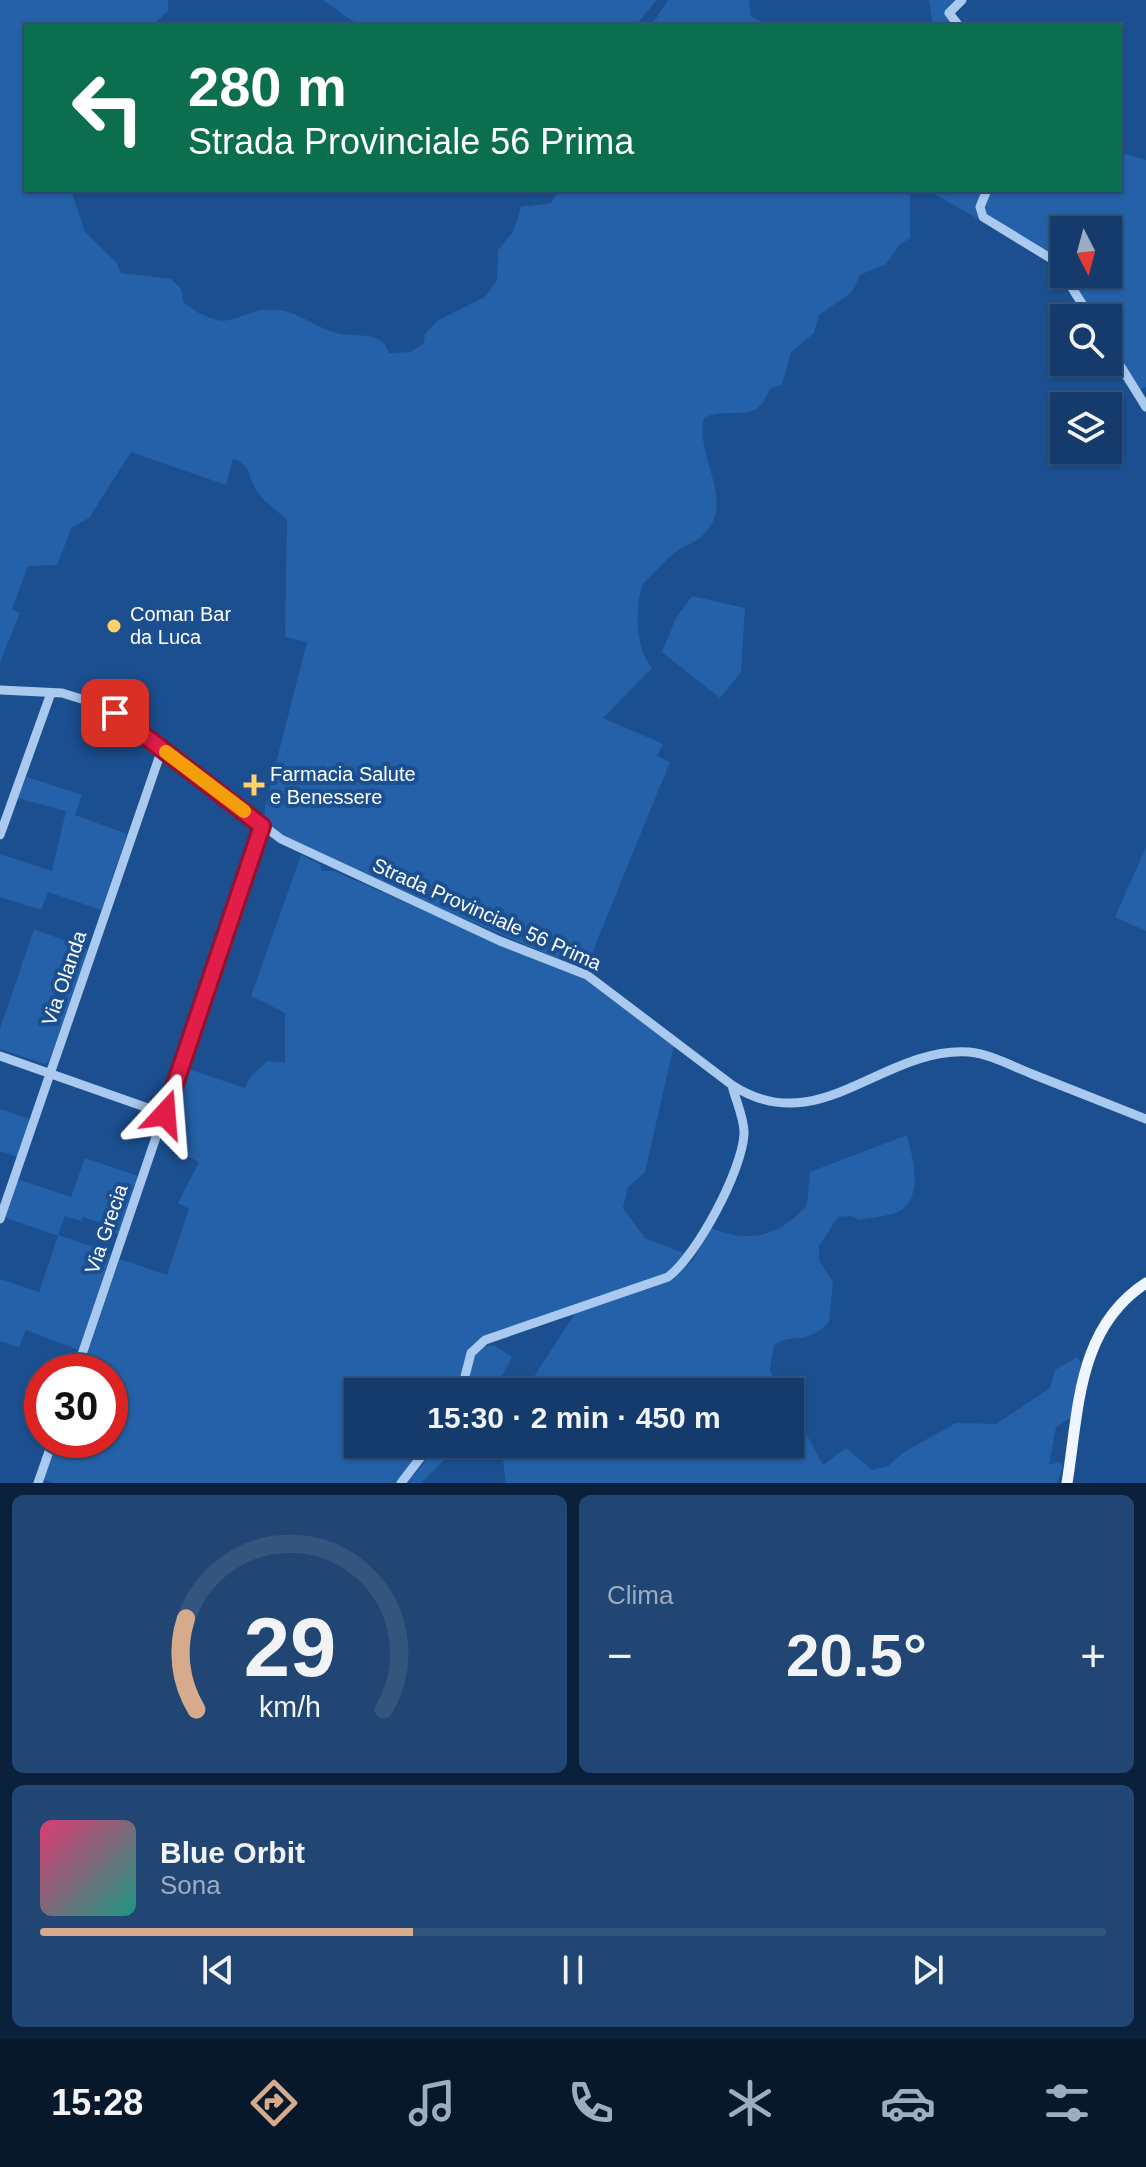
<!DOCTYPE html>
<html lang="it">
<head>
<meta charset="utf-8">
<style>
	:root { --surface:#143b6b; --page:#214673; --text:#f1f3f6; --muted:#9dadc1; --line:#33557e; --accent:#d6ab8b }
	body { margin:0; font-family:Helvetica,sans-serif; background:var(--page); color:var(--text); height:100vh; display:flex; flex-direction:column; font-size:30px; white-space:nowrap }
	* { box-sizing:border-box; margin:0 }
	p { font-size:26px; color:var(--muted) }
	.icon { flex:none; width:44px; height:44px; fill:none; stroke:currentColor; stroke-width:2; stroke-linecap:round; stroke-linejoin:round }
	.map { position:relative; height:1483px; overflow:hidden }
	.sheet { display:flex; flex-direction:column; gap:12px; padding:12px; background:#0b203b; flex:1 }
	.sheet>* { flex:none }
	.guide { position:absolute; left:24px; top:24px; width:1098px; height:168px; border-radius:0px; box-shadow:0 2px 6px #0004,0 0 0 2px var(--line); background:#0b6e4f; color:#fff; overflow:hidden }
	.needle { width:52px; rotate:174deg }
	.tools { position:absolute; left:1050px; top:216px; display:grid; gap:16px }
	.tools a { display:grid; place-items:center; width:72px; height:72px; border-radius:0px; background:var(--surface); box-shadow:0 2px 6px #0004,0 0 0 2px var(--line); font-size:40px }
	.speed { position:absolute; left:24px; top:1354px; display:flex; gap:16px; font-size:40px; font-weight:700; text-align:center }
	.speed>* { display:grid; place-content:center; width:104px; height:104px; border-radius:50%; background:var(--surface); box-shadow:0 2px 6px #0004,0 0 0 2px var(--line); line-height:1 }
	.speed .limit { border:12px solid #d22; background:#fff; color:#111 }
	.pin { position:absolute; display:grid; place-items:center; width:68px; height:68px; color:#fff; margin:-34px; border-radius:16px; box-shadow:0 4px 12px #0006 }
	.me { position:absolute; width:88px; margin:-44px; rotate:19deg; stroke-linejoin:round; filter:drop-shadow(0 0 6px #0008) }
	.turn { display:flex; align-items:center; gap:28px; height:168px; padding:0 32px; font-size:36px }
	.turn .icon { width:104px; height:104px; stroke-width:2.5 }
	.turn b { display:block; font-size:56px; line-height:68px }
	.big { font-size:60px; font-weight:700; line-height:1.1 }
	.sheet .tile { flex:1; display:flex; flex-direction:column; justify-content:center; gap:12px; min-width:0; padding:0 28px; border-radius:12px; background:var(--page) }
	.sheet .dial { align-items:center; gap:0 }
	.dial svg { height:208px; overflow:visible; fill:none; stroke:var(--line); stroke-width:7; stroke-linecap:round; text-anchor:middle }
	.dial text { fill:var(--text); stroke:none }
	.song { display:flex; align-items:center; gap:24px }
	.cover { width:96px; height:96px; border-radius:12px; background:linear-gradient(135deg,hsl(340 70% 55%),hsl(170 70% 35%)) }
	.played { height:8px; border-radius:4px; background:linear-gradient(90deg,var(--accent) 35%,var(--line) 35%) }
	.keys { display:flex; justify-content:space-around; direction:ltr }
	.heat { display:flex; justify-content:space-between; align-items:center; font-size:44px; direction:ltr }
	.sheet .tiles { flex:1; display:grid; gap:12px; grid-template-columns:1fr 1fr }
	.tile:last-child { grid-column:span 2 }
	.trip { position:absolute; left:344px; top:1378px; width:460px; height:80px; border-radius:0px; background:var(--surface); box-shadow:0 2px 6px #0004,0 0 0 2px var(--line); font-weight:700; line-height:80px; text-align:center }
	.menu { display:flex; height:128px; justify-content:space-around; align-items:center; background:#08182b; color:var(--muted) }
	.menu .icon { width:56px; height:56px }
	.menu .on { color:var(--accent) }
	.menu b { font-size:36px; color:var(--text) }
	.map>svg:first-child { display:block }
	.green { fill:#2461a8 }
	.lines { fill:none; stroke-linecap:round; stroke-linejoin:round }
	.minor { stroke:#a9c9ee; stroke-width:9 }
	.major { stroke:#f0f6ff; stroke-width:11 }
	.route-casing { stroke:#92132f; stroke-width:20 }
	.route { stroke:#e11d48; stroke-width:14 }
	.slow { stroke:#f59e0b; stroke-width:14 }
	.poi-dot { fill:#ffd166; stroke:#1b4f8f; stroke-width:3 }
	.labels { text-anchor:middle; stroke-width:8; stroke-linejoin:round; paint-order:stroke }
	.poi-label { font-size:20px; fill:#fff; stroke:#1b4f8f; text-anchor:start }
	.street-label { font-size:20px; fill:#fff; stroke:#1b4f8f }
</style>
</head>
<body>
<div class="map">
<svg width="1146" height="1483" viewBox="0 0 1146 1483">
	<rect width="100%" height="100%" fill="#1b4f8f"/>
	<path class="green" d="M0 0H168V11L151 26H26V190H71L85 232 116 262 121 273 171 279 181 289 184 303C235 341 237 305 278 310 298 312 316 327 336 333 350 337 365 333 378 339 385 343 386 346 389 353L411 352 424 343 425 334 437 321 485 297 497 280 498 250 513 232 521 207 551 203 559 190H910V238L899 245 886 264 860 275 852 292 819 315 814 333 791 352 782 385 771 388C767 393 765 401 761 405 746 420 723 407 704 418 694 454 736 501 705 533 697 542 683 546 673 554 662 563 652 575 642 585 635 610 635 648 652 668L603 718 663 744 657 756 670 762 585 970 389 887 280 834 264 822 265 806 307 642 285 637 287 520C278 511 261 500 255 488 248 476 250 464 233 459L226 485 131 452 89 518 72 527 57 565 28 566 12 609 20 613 0 662Z
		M323 0H657L635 26H360Z
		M668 0H749L751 16 761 22 760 26H651Z
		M929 0H956L946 12 954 26H933Z
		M1120 152 1146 160V387L1139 390 1108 340V318H1094L1066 274H1108V230H1064V270L984 214V203L990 190H1120Z
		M928 190H985L976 209 978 219Z
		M692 596 745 608 741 672 720 698 662 652 676 618Z
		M27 777 82 795 75 815 127 834 101 910 48 892 41 910 0 897V854L52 871 66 811 17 798Z
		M1146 847V931L1115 917Z
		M301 855 321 865V871H333L585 979 674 1045 645 1172 628 1187 623 1208 645 1238 688 1255 669 1273 486 1336 467 1353 457 1392H358V1444H426L396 1483H54L44 1480 58 1440H110V1372H81L120 1259 167 1275 189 1209 178 1203 199 1162 160 1142 185 1068 245 1088 250 1077 267 1061 285 1063V1013L251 996Z
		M34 929 88 949 49 1062 45 1064 0 1049V1029Z
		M0 1109 30 1119 17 1157 0 1151Z
		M907 1135C912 1155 923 1193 903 1209 895 1216 872 1217 860 1220L851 1216 838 1217 819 1246V1260L833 1282 829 1322C803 1348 794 1331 774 1345L770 1370 781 1392H524L576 1312 672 1279 693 1260 711 1228C749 1244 780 1236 807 1205L810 1172Z
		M85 1158 138 1176 118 1234 107 1230 105 1224 83 1217 81 1221 65 1216 58 1235 111 1253 79 1350 26 1330 19 1348 0 1341V1279L39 1292 58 1236 4 1217 17 1179 71 1197Z
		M494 1345 512 1357 494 1392H468C470 1372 469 1346 494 1345Z
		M1077 1357 1081 1363 1071 1417 1056 1427 1049 1465 1059 1462 1063 1466 1057 1483H506L501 1444H790V1403L801 1408 797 1417 823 1465 846 1448 872 1470 888 1466 904 1452 956 1423 996 1424 1050 1388 1055 1370Z
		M440 1444H460L421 1483H407Z"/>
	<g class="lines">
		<path class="minor" d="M959 26 949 13 962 0
			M987 190 980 207 983 217 1055 261 1091 318
			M1108 346 1146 407
			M0 690 62 693 104 706 281 839 500 941 587 975 732 1085C819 1142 883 1046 969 1052 990 1054 1012 1066 1032 1074 1070 1089 1108 1104 1146 1119
			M0 835 51 693
			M0 1056 165 1114
			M0 1219 162 749
			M76 1372 262 826
			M461 1392 471 1353 485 1340 668 1277C697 1255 742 1171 744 1134 745 1120 735 1099 732 1085
			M38 1483 53 1440
			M401 1483 431 1444"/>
		<path class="major" d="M1067 1483C1079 1409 1077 1328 1146 1283"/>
	</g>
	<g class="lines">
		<defs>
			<path id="route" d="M115 713 262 826 165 1114"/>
		</defs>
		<use href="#route" class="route-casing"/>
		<use href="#route" class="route"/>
		<path class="slow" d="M166 752 244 811"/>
	</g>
	<g class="poi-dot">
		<circle cx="114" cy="626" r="8"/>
		<path d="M250 773h8v8h8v8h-8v8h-8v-8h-8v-8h8z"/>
	</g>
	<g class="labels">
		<g class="poi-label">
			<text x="130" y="621">Coman Bar<tspan x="130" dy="23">da Luca</tspan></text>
			<text x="270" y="781">Farmacia Salute<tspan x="270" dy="23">e Benessere</tspan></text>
		</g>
		<g class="street-label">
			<text transform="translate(487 914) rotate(24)" y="7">Strada Provinciale 56 Prima</text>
			<text transform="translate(64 978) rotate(-71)" y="7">Via Olanda</text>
			<text transform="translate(106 1229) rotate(-71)" y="7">Via Grecia</text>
		</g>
	</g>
</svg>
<div class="tools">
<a><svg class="needle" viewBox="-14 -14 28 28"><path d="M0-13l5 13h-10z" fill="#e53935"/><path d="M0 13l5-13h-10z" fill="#9dadc1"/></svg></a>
<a><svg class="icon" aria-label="search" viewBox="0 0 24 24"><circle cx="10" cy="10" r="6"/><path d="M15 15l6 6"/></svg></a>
<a><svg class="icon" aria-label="layers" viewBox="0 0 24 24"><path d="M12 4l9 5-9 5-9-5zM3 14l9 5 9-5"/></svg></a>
</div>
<div class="speed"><div class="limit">30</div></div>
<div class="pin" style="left:115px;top:713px;background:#d93025"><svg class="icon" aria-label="arrive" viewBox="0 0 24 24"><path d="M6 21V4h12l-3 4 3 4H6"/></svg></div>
<svg class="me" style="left:165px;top:1114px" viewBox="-20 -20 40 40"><path d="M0-17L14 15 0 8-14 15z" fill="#e11d48" stroke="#fff" stroke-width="4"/></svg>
<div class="trip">15:30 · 2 min · 450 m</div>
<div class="guide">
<div class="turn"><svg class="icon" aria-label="left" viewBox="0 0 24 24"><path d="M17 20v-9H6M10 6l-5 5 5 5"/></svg><div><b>280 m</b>Strada Provinciale 56 Prima</div></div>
</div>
</div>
<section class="sheet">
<div class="tiles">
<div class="tile dial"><svg viewBox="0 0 100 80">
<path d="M14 69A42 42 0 1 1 86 69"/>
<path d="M14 69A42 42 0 0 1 10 34" stroke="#d6ab8b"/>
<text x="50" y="56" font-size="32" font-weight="700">29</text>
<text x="50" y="72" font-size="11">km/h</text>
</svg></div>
<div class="tile"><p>Clima</p>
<div class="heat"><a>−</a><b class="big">20.5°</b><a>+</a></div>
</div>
<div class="tile">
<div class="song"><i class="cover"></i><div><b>Blue Orbit</b><p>Sona</p></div></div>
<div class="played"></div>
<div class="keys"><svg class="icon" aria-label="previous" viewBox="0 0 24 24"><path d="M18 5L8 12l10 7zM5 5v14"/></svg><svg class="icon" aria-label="pause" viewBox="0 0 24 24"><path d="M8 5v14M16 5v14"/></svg><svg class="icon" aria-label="next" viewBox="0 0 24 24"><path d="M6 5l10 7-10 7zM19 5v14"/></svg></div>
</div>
</div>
</section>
<nav class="menu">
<b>15:28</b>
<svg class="icon on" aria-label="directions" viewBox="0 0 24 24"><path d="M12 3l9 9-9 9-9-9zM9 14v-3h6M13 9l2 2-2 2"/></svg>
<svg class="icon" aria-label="music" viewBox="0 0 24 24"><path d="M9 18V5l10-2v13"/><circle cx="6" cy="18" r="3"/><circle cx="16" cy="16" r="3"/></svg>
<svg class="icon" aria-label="phone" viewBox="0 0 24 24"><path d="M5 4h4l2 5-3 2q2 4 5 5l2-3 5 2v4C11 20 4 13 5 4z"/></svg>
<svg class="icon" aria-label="climate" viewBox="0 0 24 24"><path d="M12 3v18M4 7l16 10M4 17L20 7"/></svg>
<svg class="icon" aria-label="car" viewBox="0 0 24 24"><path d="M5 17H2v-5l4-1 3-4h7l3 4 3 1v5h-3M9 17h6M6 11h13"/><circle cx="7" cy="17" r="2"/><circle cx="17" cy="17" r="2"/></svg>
<svg class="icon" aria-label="filters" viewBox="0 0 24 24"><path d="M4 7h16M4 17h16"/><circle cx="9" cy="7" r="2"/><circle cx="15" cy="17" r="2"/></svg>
</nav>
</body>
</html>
